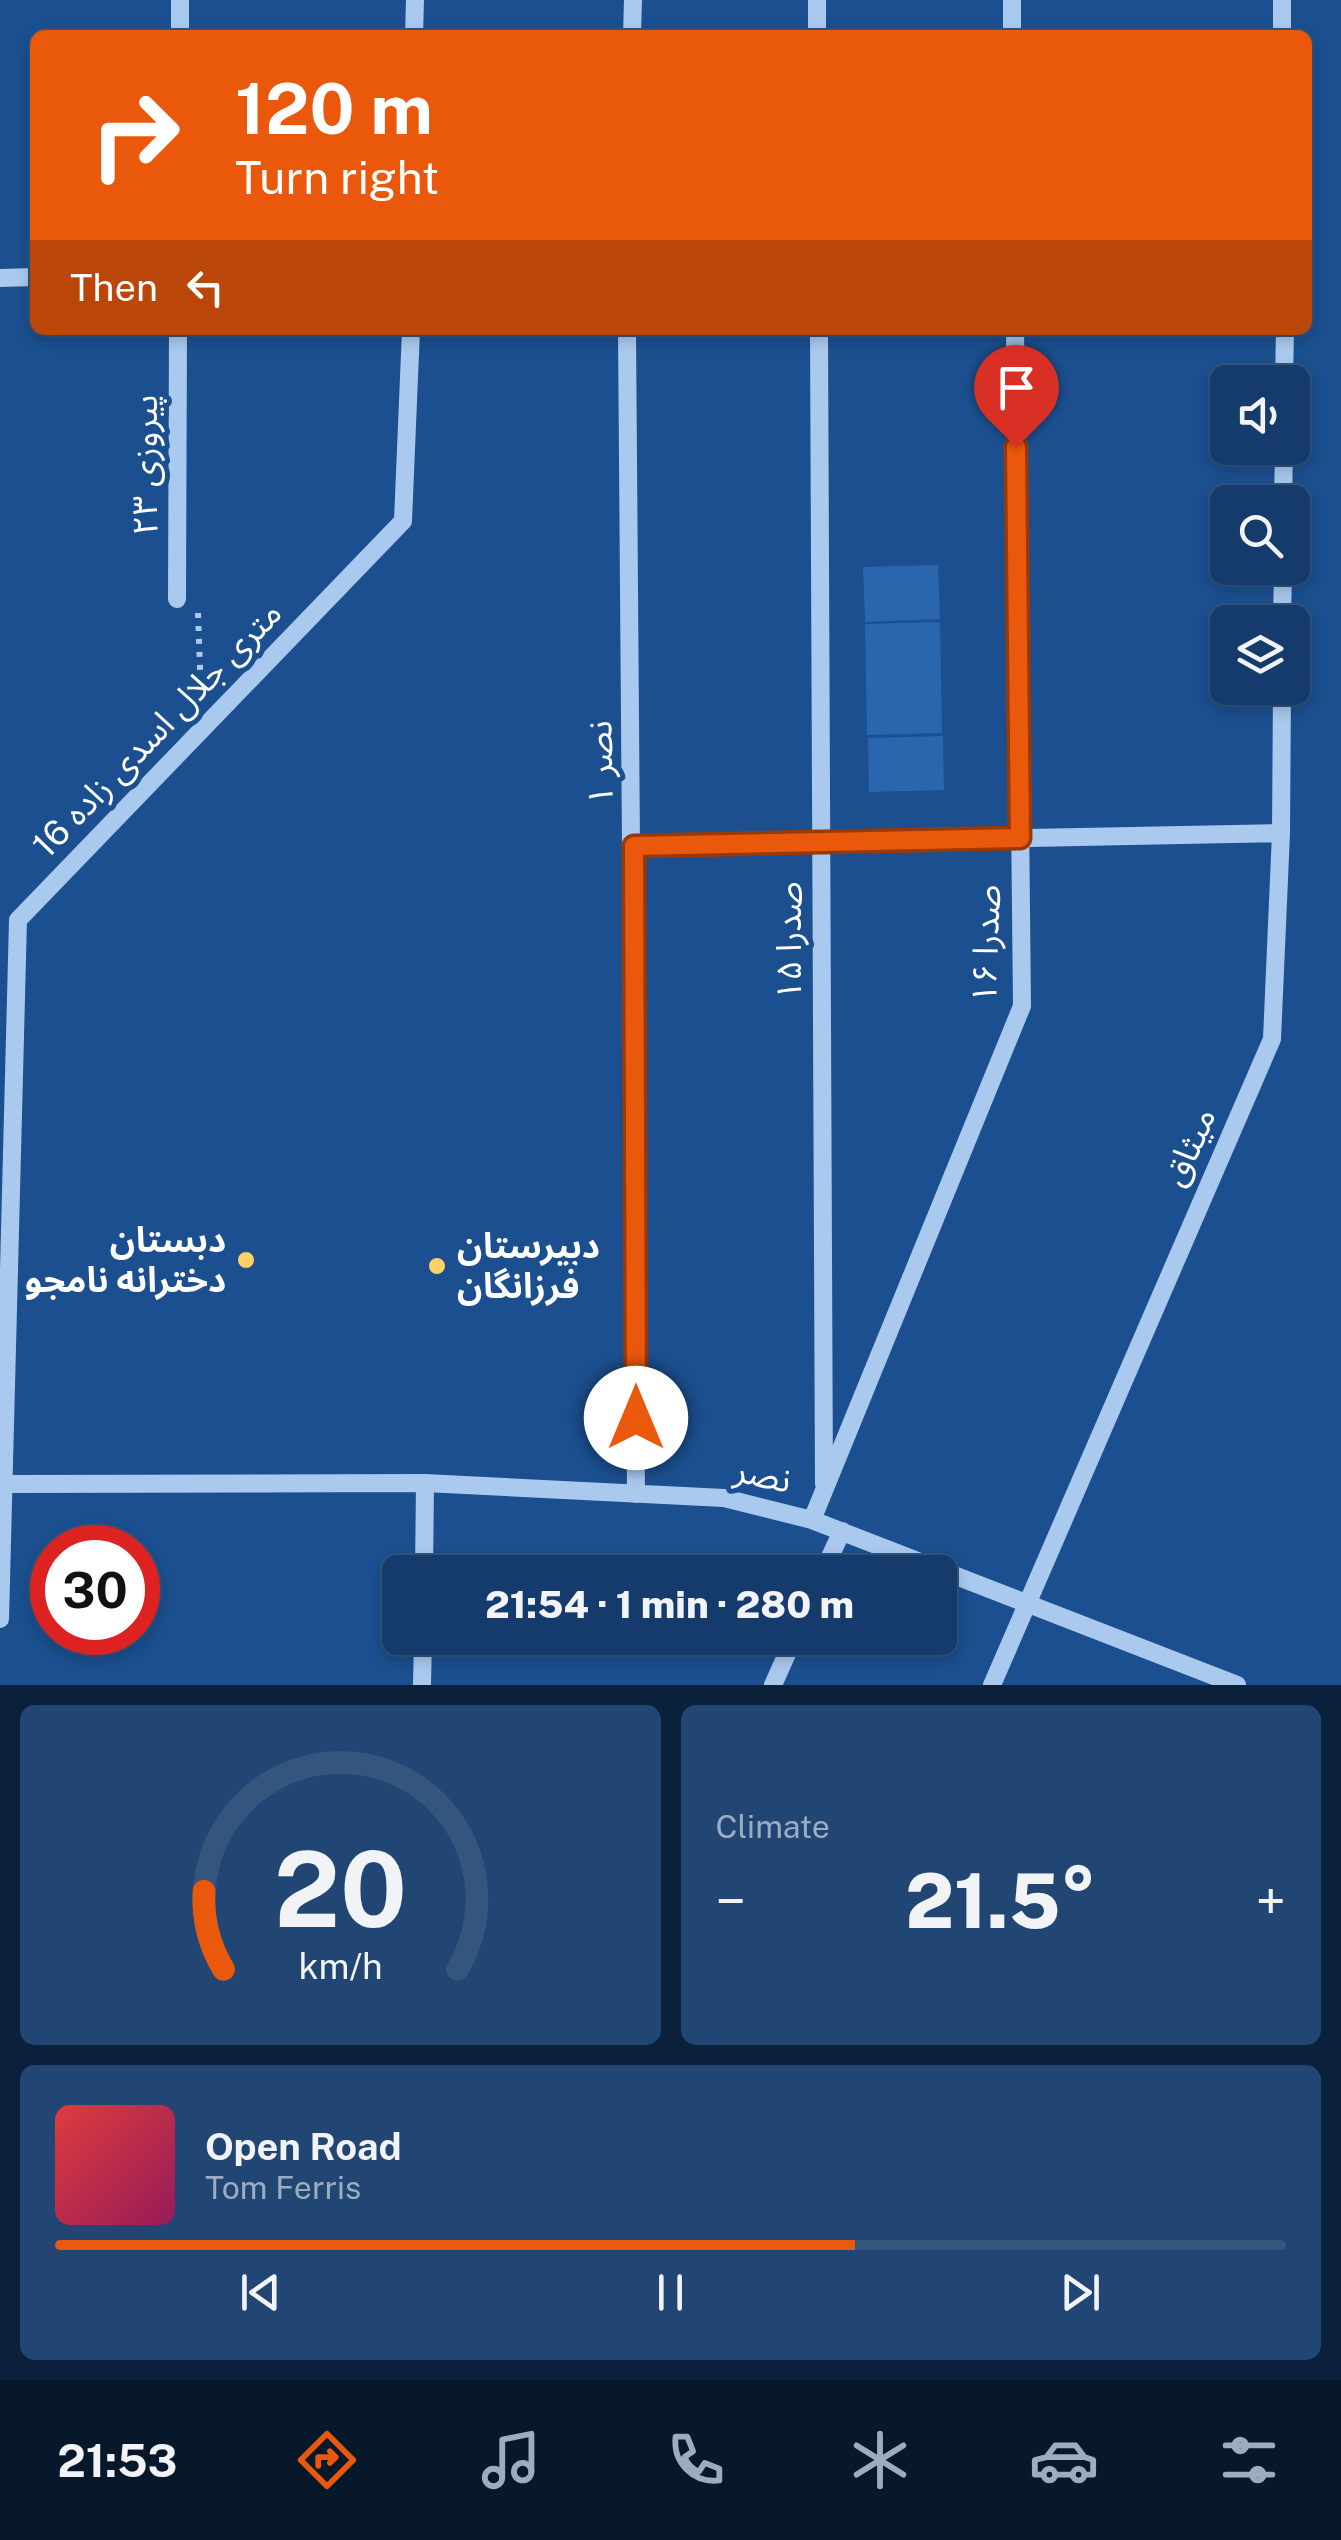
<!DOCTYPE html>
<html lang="en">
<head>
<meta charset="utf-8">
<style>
	:root { --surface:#143b6b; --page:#214673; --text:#f1f3f6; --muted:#9dadc1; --line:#33557e; --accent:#ea580c }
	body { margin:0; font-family:"Public Sans","Noto Sans Arabic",sans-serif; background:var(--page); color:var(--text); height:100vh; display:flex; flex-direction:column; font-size:38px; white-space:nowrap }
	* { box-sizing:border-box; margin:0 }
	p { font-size:32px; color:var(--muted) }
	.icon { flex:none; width:55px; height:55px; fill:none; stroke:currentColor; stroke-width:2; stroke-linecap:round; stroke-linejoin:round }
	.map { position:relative; height:1685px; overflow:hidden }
	.panel { display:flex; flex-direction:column; gap:20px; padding:20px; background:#0b203b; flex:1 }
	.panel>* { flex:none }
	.top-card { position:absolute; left:30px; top:30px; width:1282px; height:305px; border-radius:15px; box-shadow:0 5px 15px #0003,0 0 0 2px var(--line); background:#ea580c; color:#fff; overflow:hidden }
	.controls { position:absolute; left:1210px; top:365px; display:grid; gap:20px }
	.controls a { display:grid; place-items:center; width:100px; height:100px; border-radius:15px; background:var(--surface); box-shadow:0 5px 15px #0003,0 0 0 2px var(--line); font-size:50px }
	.speed { position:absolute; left:30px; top:1525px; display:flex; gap:20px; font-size:50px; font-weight:700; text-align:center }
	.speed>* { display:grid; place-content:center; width:130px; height:130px; border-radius:50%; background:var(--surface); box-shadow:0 5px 15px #0003,0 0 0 2px var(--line); line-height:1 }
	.speed .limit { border:15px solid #d22; background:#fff; color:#111 }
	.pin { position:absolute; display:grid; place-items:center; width:85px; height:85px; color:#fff; margin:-102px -42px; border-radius:50% 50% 50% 0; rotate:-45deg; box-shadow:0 0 10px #0007 }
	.pin .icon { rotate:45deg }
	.me { position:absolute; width:110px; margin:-55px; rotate:0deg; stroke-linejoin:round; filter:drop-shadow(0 0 8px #0008) }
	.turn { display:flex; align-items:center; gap:35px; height:210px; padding:0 40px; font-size:45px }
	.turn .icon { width:130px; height:130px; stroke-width:2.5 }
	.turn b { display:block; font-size:70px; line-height:85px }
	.then { display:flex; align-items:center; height:95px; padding:0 40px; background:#0003; gap:20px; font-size:38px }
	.big { font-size:75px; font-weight:800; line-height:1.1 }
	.panel .tile { flex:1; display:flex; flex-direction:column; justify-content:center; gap:15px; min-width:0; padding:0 35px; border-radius:15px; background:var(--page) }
	.panel .dial { align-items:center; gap:0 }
	.dial svg { height:260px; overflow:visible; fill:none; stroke:var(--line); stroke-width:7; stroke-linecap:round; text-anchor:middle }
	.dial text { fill:var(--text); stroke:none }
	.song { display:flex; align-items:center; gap:30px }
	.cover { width:120px; height:120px; border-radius:15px; background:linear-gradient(135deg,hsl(0 70% 55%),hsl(330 70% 35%)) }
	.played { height:10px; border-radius:5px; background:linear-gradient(90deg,var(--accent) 65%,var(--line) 65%) }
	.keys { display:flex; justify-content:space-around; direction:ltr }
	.heat { display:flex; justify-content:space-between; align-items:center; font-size:55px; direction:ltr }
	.panel .tiles { flex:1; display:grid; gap:20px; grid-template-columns:1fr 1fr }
	.tile:last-child { grid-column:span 2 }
	.trip { position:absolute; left:382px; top:1555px; width:575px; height:100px; border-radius:15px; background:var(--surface); box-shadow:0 5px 15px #0003,0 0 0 2px var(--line); font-weight:800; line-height:100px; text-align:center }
	.tab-bar { display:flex; height:160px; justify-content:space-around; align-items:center; background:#08182b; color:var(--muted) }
	.tab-bar .icon { width:70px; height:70px }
	.tab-bar .active { color:var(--accent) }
	.tab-bar b { font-size:45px; color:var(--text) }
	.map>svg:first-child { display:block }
	.building { fill:#2a66ad }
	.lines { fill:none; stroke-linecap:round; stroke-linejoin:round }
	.path { stroke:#a9c9ee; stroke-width:6; stroke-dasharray:5 8; stroke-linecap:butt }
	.minor { stroke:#a9c9ee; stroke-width:18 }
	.route-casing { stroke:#983908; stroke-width:25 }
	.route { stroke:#ea580c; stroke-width:18 }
	.poi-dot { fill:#ffd166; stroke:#1b4f8f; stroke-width:4 }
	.labels { text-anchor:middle; stroke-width:10; stroke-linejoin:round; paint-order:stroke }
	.street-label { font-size:35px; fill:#fff; stroke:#1b4f8f }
	.poi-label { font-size:35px; font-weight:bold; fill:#fff; stroke:#1b4f8f; text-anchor:end }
</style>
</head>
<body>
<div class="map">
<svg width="1341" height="1685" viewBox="0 0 1341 1685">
	<rect width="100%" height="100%" fill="#1b4f8f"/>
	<path class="building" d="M938 565 940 619 865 622 863 567Z
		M940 622 942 733 867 735 865 624Z
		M943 736 944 790 869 792 868 738Z"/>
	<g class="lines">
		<path class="path" d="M198 613 201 695"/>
		<path class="minor" d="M817 0V35
			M1012 0V35
			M1282 0V35
			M180 35V0
			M414 35 415 0
			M632 35 633 0
			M0 278 35 277
			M627 330 636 1494
			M819 330 824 1484
			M1284 382 1285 330
			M1283 502 1284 448
			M177 599 178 330
			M1282 622 1283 568
			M634 846 1281 833
			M4 1484 425 1483 724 1498 812 1520 1237 1685
			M812 1520 1022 1006 1015 330
			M424 1572 425 1483
			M823 1572 842 1531
			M0 1619 18 920 403 521 411 330
			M422 1685 423 1638
			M773 1685 794 1638
			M992 1685 1272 1039 1281 833 1282 688"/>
	</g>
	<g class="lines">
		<defs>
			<path id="route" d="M636 1418 634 846 1020 838 1016 447"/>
		</defs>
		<use href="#route" class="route-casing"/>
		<use href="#route" class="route"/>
	</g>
	<g class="poi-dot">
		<circle cx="246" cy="1260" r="10"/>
		<circle cx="437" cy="1266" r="10"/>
	</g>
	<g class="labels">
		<g class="street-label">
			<text transform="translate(145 465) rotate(-90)" y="12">پیروزی ۲۳</text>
			<text transform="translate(157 729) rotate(-46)" y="12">16 متری جلال اسدی زاده</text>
			<text transform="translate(600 763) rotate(-91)" y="12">نصر ۱</text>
			<text transform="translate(789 941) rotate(-90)" y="12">صدرا ۱۵</text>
			<text transform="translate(986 944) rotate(-88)" y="12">صدرا ۱۶</text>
			<text transform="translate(1189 1147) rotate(-66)" y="12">میثاق</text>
			<text transform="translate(763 1475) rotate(12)" y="12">نصر</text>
		</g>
		<g class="poi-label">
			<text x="226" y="1252">دبستان<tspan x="226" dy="40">دخترانه نامجو</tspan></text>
			<text x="457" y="1258" text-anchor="start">دبیرستان<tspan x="457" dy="40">فرزانگان</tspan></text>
		</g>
	</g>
</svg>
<div class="controls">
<a><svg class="icon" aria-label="sound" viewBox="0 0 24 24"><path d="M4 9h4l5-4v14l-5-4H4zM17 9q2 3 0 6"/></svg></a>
<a><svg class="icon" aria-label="search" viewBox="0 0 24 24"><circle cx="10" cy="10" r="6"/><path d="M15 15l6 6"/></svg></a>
<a><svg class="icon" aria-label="layers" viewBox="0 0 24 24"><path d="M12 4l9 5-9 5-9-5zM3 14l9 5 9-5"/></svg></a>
</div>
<div class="speed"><div class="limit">30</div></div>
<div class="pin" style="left:1016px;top:447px;background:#d93025"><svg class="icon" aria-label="arrive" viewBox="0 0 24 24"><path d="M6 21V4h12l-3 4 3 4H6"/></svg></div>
<svg class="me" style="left:636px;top:1418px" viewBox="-20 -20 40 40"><circle r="19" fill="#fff"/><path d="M0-13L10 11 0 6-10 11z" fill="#ea580c"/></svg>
<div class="trip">21:54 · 1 min · 280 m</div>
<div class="top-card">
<div class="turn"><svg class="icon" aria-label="right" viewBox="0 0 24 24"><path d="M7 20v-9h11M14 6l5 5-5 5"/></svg><div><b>120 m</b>Turn right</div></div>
<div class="then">Then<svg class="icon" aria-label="left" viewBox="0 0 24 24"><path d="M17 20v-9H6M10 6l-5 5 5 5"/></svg></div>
</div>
</div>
<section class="panel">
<div class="tiles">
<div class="tile dial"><svg viewBox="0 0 100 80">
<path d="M14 69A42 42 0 1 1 86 69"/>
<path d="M14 69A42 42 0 0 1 8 45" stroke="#ea580c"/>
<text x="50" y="56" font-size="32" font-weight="700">20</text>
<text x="50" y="72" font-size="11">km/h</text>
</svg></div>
<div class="tile"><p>Climate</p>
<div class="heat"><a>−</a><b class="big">21.5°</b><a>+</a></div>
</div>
<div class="tile">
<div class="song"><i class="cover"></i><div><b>Open Road</b><p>Tom Ferris</p></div></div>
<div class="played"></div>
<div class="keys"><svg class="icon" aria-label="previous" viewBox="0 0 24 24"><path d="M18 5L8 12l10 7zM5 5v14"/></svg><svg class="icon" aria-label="pause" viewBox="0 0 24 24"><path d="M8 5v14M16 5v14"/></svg><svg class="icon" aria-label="next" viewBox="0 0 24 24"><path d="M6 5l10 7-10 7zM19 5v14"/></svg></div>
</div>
</div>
</section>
<nav class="tab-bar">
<b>21:53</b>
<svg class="icon active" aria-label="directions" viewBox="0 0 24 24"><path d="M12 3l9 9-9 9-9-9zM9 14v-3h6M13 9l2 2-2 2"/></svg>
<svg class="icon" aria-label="music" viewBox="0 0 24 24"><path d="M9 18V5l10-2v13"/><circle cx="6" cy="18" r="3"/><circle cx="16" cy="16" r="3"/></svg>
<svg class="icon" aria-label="phone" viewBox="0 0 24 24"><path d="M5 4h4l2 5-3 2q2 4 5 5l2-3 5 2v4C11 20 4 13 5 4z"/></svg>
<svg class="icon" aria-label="climate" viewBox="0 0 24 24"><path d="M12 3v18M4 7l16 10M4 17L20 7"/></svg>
<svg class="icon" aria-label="car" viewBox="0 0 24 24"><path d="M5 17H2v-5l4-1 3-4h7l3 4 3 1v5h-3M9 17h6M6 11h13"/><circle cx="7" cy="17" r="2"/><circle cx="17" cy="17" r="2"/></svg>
<svg class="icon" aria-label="filters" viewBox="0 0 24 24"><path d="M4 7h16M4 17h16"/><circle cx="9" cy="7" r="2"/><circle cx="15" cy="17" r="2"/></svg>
</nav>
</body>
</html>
